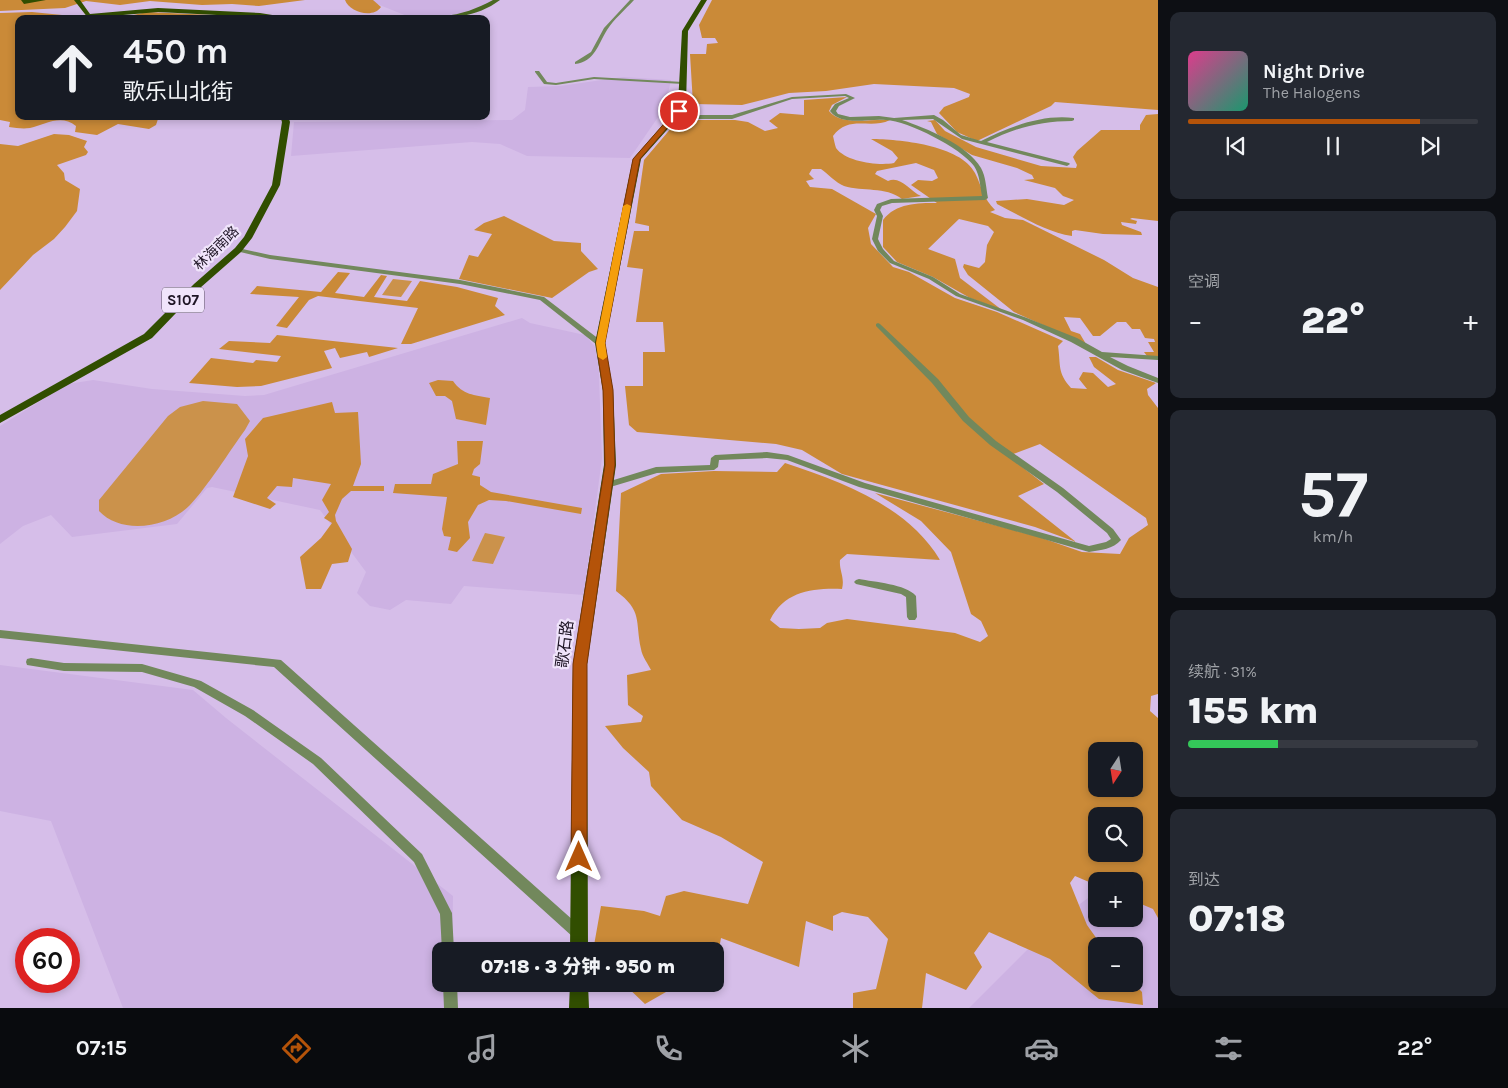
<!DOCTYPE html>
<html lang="zh">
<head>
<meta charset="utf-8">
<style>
	:root { --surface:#171b24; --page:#242831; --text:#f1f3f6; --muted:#9ea1a6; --line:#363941; --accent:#b45309 }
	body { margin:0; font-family:Karla,"Noto Sans SC",sans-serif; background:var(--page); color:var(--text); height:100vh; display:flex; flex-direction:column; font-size:19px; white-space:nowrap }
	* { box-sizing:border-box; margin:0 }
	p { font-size:16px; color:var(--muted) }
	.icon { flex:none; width:28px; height:28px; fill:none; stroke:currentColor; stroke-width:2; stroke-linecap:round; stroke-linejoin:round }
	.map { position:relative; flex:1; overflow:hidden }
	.drawer { display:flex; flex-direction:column; gap:12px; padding:12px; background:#0d0f14; width:350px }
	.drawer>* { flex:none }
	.banner { position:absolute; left:15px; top:15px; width:475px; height:105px; border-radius:10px; box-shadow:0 2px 8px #0003; background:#171b24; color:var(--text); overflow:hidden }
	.needle { width:32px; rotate:192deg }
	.fabs { position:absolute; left:1088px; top:742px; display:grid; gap:10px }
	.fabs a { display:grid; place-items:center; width:55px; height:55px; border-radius:10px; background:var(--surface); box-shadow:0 2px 8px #0003; font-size:25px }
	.speed { position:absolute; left:15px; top:928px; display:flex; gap:10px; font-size:25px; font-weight:700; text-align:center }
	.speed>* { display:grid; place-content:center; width:65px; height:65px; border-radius:50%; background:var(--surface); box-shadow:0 2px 8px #0003; line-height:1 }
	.speed .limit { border:8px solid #d22; background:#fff; color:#111 }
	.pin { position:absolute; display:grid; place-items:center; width:42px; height:42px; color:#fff; margin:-21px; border:2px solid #fff; border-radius:50%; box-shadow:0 1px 5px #0007 }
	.me { position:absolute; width:55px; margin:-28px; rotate:0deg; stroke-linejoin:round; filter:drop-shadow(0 0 4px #0008) }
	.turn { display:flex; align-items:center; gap:18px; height:105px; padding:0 25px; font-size:22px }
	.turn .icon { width:65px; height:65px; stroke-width:2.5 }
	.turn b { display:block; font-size:35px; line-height:42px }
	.big { font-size:38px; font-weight:800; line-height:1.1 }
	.drawer .widget { flex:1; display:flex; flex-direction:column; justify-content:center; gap:8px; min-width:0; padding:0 18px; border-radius:10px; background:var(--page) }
	.drawer .dial { align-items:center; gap:0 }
	.dial b { font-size:65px; line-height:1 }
	.song { display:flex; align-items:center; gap:15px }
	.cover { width:60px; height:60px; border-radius:8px; background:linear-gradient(135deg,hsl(330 70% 55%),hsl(160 70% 35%)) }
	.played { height:5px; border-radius:2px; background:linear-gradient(90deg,var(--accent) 80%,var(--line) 80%) }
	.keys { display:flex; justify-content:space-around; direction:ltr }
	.heat { display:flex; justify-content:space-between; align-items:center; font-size:28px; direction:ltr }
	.charge { height:8px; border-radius:4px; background:linear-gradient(90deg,#34c759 31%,var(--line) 0) }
	.trip { position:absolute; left:432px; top:942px; width:292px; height:50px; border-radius:10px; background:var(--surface); box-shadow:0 2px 8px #0003; font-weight:800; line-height:50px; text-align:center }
	.tabs { display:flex; height:80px; justify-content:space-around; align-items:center; background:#090b0e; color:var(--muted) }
	.tabs .icon { width:35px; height:35px }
	.tabs .current { color:var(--accent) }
	.tabs b { font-size:22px; color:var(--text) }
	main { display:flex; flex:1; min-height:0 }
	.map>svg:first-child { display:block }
	.built { fill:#cdb2e3; fill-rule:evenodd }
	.green { fill:#cb924b }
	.forest { fill:#ca8a38; fill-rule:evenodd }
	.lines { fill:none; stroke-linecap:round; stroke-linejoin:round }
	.minor { fill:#72885c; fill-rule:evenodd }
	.secondary { fill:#496821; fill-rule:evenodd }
	.primary { fill:#314e00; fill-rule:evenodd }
	.route { fill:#b45309; stroke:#753606 }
	.slow { fill:#f59e0b }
	.labels { text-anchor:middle; stroke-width:4.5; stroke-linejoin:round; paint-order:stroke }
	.far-street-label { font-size:14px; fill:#1e1525; stroke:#f0e4fb }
	.shield { fill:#f0e4fb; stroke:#5d5365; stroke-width:1 }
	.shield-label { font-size:15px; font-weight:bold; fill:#1e1525 }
	.street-label { font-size:16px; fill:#1e1525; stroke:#f0e4fb }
</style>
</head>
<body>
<main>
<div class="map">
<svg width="1158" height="1008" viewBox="0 0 1158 1008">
	<rect width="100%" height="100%" fill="#d6bee9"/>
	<path class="built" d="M367 0H498L481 11 466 15 407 16Z
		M623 77 671 80 665 107 630 158 527 156 500 144 472 142 291 156 294 122 512 120 525 110 528 87 560 86Z
		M522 318 530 323 585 335 598 350 602 458 584 595 464 586 451 604 406 600 390 610 370 606 357 593 366 572 320 510 212 487 207 488 177 524 72 537 51 515 23 526 0 544V426L68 384 93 380 152 389 245 396 264 395Z
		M0 665 193 690 226 718 453 896 452 951H441V984H451V1008H123L51 821 0 811Z
		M1158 846V1008H969L1053 924 1096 892V919H1134V881ZM1096 946H1134V984H1096Z"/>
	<path class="green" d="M393 279 412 281 401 297 382 295Z
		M203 401 237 404 250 421 245 430C229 452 208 486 190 505 168 528 121 535 99 511V500L168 416 180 407Z
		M485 533 505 537 493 564 472 561Z"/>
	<path class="forest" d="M0 0H305L259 6 232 4 202 5 150 1 120 5 86 1 65 8 0 11Z
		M345 0H373L381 7C373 19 349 12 345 0Z
		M712 0H1158V110L1055 102 1051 106 977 141 957 132 939 113 944 107 969 97 970 94 954 88 874 84 826 91 789 93 742 105 693 104 690 54H706L707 44 718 43 715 38H702L699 25Z
		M32 12 82 17 19 19V27L16 29 19 30V116H159L156 125 149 129 118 124 97 135 75 132 76 126C61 114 46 124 30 128 23 129 16 128 9 127L10 122 0 120V13Z
		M147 12 233 16 231 17 237 19H115Z
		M847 97 832 105 829 111C842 127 872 118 890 120 870 130 849 114 833 136 834 140 835 145 836 148 846 162 879 166 894 163L898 158 892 151 871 139C898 139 961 145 975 173 982 187 983 198 995 210L990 212 1005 218 1023 220 1104 260 1133 278 1158 287V356H1147L1144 352H1154L1148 342H1155L1154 339 1145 338 1140 329H1132L1126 322H1117L1100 336H1093L1080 318 1064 317 1071 331 1080 334 1086 344 1014 312 968 275 963 267 964 264 979 268 985 262 987 245 994 232 988 226 959 219 928 249 955 259 960 278 1002 310 970 298 933 277 897 262 883 247V220C896 203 917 203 937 203L911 185 918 180 932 181 938 178 934 170 916 163 877 171 875 174 888 181C900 175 910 191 921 196L902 199C885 186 863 192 844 186 836 183 828 174 821 169H812L809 174 814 179 806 181 810 187 832 189 876 214 868 228 871 244 893 267 909 272 955 298 997 312 1063 341 1058 346C1061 366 1057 372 1071 388L1087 389 1079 379 1083 372 1093 373 1108 387 1116 384 1094 367 1089 357H1096L1118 370 1156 383 1147 389 1148 395 1158 408V694L1151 696 1150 711 1158 718V918L1153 909 1134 901V881H1096V885L1075 876 1070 883 1087 925 1102 946H1096V984H1134L1142 992 1143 1005 1099 999 1050 959 989 932 974 953 982 967 966 990 926 973 922 1008H853V993L876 989 888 939 868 917 842 912 833 916V931L806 921 799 967 721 938 716 966V951H593L601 906 644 911 660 916 666 896 684 891 748 904 763 862 721 837 682 820 651 786 649 772 623 748 605 726 641 722 643 716 628 705 627 675 651 670C648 664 642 656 641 649 635 621 643 611 616 591L621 493 661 474 714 471 777 472 785 463C842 482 908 506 940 560L847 554 840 560C839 571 845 577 842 589 812 588 785 591 770 620L780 628 799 629 820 628 827 623 847 619 955 633 980 642 988 636 981 621 971 614 951 552 921 521 875 493 1039 537 1082 552 1120 554 1129 538 1148 525 1146 518 1040 444 1008 456 1044 484 1018 496 1076 542 1035 527 842 474 802 450 776 444 637 432 629 425 625 386H643V352H665L663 322H636L643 269 627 267 634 231H649V226L635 223 644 160 678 120H735L748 122 765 131 778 128 769 121 780 113 804 115V100ZM1096 751H1134V789H1096ZM1096 816H1134V854H1096Z
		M1158 114V221L1132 218 1130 219 1137 221 1136 224 1121 222 1122 225 1141 232 1142 235 1103 234 1075 230 1072 231V236C1046 232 1021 216 997 204L996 201 1027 199 1064 205 1074 200 1063 196 1055 188 1024 180 1034 179 1032 175 1017 168 972 155 937 134 931 122 927 121 935 120 945 131 976 147 1041 166 1076 168 1077 165 1073 157 1077 151 1101 130H1140V125L1146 115Z
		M54 134 69 135 87 141 84 147 88 152 86 155 57 165 64 173 65 180 80 189 77 211 65 227 54 239 33 255 0 290V144L18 146Z
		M504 216 554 241 581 243V251L598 269 589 272 552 298 459 279 469 255 478 257 492 234 474 230 484 223Z
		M338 272 350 273 335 293 364 297 381 275 387 276 374 297 407 301 420 281 457 287 498 298 495 306 505 315 411 344H401L418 308 318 296 309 300 287 328 276 326 299 297 250 294 257 286 321 292Z
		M277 335 398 348 369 357 367 352 340 358 335 348 324 351 332 368 261 386 237 387 189 383 211 358 253 363 256 360 277 362 281 356 219 349 229 341 270 343Z
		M438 380 453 381C463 395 474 395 490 398L486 425 456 419 452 401 445 396H436L429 383Z
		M332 402 335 413 358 412 361 464 353 486H384V491H351L342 499 335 515 336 521 352 549 348 562 332 564 321 589H306L300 557 321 538 332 523 324 518 329 512 322 500 331 484 293 478 292 487 277 486 267 498 276 504 270 509 233 497 248 456 245 439 263 418Z
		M457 441H483L480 464 474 469 472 475 480 477V485L491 492 582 508 581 514 506 501 489 500 478 505 468 522 470 538 457 552 448 550 451 537 444 536 442 529 447 497 393 493 395 484H431L433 474 458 464Z
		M620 984H680L645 1004 625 985Z"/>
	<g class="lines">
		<path class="minor" d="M630 0H634C625 10 614 19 607 30 598 44 595 62 575 64V62L591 52 604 28Z
			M535 71H539L547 82 556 83 594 77 683 82 685 83 683 84 594 79 556 85 544 84 535 72Z
			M846 94 855 98 839 106 836 111 838 114 850 117 879 116 894 118 934 115 943 120 961 135 981 141C1009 127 1042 114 1074 118V120L1072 121C1041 121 1014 128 987 142L1069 163 1070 164 1067 166 962 139 933 119 902 120C926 128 968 145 981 168 986 177 986 188 988 198L985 200 892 203 882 206 880 210 883 216 878 239 883 249 894 261 933 277 960 294 1027 318 1077 338 1102 352 1158 356V360L1110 357 1128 366 1158 378V383L1122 370 1071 342 1023 320 956 296 929 279 890 263 878 251 872 239 877 216 874 210 877 204 891 199 982 196C980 187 980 175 974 166 961 148 908 121 886 120 869 118 842 127 830 111L835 104 849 98 845 96 792 99 732 119H673L670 117 673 115H732L792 97Z
			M238 248 270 255 460 280 544 297 604 343 603 345H597L540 300 460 284 270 259 236 251 235 250Z
			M878 323 880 324 938 379 969 417 996 441 1063 488 1113 529 1121 540C1113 549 1101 550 1089 552L859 487 787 460 767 458 719 460 718 467 714 470 657 473 607 488 603 485 604 483 656 467 710 465 711 458 715 455 767 452 788 455 865 483 1089 546 1106 542 1111 539 1107 533 1057 492 990 445 963 421 932 383 876 326V324Z
			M859 579C874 582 906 584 916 596L917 617 915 620H909L907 617 906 597 901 594 856 584 854 582 856 580Z
			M0 630 281 660 583 929 584 933 583 937 578 939 573 937 274 667 0 638Z
			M31 658 64 663 142 664 201 681 253 710 321 758 422 854 452 913 454 951H442L440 914 414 862 313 764 245 716 194 687 142 672 64 671 27 665 26 662 27 659Z
			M443 984H457L458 1008H444Z"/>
		<path class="secondary" d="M493 0H500C472 21 437 19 404 19 416 13 430 17 443 16 461 15 478 8 493 0Z"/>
		<path class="primary" d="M21 0H46L24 4Z
			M74 0H80L90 14 158 8 260 13 297 19 158 12 88 18Z
			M701 0H707L688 31 686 104 682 113 641 159 605 343 613 391 616 465 587 664 588 951H570L573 664 604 465 603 391 595 343 633 159 676 110 678 104 682 31Z
			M280 116H288L290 122 280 185 252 238 241 252 200 288 152 338 0 423V415L144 334 194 284 235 248 244 237 272 185 282 122Z
			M570 984H588L589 1008H569Z"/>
	</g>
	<path class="route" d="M676 110 682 111 640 159 605 343 613 390 615 465 587 664V857L585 862 579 864 573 862 571 857 573 664 605 465 603 390 596 343 633 159Z"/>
	<path class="slow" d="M627 204 631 206 605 343 607 357 603 360 598 357 596 343 623 206Z"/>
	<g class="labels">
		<g class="far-street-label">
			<text transform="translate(216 248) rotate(-44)" y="5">林海南路</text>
		</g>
		<rect class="shield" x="162" y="287.5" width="42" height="25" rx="4"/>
		<g class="shield-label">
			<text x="183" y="305">S107</text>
		</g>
		<g class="street-label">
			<text transform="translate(564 644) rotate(-83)" y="6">歌石路</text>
		</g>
	</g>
</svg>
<div class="fabs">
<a><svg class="needle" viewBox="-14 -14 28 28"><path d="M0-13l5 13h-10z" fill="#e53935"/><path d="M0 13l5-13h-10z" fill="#9ea1a6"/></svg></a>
<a><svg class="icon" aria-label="search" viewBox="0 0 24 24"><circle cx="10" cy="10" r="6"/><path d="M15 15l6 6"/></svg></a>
<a>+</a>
<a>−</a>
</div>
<div class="speed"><div class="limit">60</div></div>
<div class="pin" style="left:679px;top:111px;background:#d93025"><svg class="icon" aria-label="arrive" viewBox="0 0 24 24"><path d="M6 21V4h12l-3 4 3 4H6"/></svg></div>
<svg class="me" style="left:579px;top:857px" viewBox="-20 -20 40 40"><path d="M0-17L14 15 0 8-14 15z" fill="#b45309" stroke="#fff" stroke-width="4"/></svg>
<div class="trip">07:18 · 3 分钟 · 950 m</div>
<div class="banner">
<div class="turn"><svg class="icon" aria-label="ahead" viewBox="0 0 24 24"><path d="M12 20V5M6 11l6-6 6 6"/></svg><div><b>450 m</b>歌乐山北街</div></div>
</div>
</div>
<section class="drawer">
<div class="widget">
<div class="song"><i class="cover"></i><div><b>Night Drive</b><p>The Halogens</p></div></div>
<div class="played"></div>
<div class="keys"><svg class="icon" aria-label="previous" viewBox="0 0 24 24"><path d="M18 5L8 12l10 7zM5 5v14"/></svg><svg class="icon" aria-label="pause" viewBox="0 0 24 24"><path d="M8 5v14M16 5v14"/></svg><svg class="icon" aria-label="next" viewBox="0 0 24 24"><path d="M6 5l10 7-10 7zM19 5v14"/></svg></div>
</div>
<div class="widget"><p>空调</p>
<div class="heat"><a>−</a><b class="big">22°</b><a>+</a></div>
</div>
<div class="widget dial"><b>57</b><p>km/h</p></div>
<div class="widget"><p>续航 · 31%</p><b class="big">155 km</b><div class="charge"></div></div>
<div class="widget"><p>到达</p><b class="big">07:18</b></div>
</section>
</main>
<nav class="tabs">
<b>07:15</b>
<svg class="icon current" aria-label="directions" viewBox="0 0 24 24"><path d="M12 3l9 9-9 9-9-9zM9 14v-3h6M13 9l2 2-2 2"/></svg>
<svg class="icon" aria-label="music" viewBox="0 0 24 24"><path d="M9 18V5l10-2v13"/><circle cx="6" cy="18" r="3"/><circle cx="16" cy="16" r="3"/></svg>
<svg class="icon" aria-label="phone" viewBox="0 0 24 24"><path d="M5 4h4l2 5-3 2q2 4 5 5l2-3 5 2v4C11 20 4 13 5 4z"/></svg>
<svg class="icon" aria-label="climate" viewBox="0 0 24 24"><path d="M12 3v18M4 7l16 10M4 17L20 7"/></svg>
<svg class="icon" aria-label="car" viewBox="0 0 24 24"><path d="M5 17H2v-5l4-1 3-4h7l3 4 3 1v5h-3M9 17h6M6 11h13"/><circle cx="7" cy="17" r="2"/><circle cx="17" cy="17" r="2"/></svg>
<svg class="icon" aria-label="filters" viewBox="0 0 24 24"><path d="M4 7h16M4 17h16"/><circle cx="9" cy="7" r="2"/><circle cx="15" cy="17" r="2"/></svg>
<b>22°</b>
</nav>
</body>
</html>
